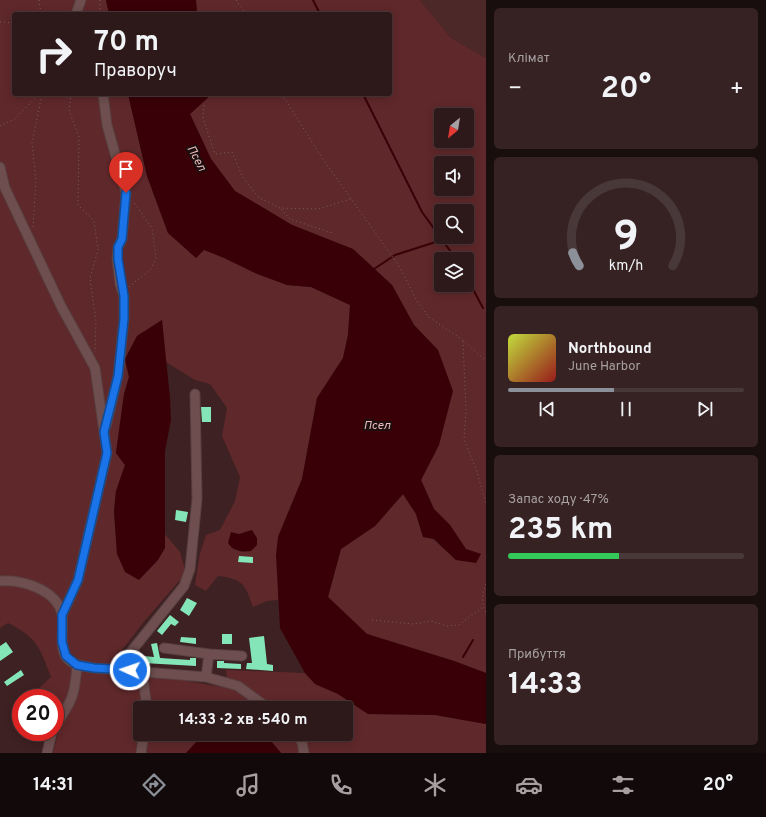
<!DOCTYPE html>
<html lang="uk">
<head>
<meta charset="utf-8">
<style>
	:root { --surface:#2e191a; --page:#362223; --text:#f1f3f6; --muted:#a7a0a2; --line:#493839; --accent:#8c9099 }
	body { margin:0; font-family:Overpass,sans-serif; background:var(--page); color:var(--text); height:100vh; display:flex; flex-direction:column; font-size:15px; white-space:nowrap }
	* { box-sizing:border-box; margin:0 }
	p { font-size:13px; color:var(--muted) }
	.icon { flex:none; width:22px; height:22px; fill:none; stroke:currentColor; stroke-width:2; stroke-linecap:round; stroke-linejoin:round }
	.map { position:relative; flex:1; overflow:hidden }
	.panel { display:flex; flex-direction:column; gap:8px; padding:8px; background:#190e0e; width:280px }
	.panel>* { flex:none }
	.banner { position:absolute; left:12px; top:12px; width:380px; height:84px; border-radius:4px; box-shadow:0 2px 10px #0003,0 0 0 1px var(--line); background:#2e191a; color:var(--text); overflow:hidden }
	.needle { width:26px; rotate:210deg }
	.controls { position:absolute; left:434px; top:108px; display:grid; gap:8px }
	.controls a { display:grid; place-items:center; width:40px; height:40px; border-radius:4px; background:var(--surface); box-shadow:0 2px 10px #0003,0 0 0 1px var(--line); font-size:20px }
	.speed { position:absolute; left:12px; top:689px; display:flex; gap:8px; font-size:20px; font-weight:700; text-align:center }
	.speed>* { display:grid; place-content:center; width:52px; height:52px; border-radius:50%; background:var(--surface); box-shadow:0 2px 10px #0003,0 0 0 1px var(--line); line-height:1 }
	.speed .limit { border:6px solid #d22; background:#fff; color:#111 }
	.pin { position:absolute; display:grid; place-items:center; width:34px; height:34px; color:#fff; margin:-41px -17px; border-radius:50% 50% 50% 0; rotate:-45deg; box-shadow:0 0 4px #0007 }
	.pin .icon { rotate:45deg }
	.me { position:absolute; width:44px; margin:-22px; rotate:273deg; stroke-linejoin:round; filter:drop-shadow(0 0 3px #0008) }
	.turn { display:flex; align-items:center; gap:14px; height:84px; padding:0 16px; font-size:18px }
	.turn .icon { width:52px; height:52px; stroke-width:2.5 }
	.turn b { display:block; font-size:28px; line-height:34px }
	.big { font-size:30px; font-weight:700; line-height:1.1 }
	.panel .tile { flex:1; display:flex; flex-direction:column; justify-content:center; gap:6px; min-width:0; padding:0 14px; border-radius:6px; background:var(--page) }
	.panel .dial { align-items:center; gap:0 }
	.dial svg { height:104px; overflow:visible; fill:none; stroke:var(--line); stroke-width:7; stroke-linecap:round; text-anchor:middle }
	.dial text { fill:var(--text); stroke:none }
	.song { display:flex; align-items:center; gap:12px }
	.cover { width:48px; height:48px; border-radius:6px; background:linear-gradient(135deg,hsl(70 70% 55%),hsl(0 70% 35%)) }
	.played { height:4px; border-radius:2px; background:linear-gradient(90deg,var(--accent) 45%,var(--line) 45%) }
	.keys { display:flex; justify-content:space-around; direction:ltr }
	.heat { display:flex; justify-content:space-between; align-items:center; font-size:22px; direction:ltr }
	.charge { height:6px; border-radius:3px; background:linear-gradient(90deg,#34c759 47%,var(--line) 0) }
	.trip { position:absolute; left:133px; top:701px; width:220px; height:40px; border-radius:4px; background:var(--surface); box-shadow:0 2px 10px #0003,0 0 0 1px var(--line); font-weight:700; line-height:40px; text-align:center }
	.tab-bar { display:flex; height:64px; justify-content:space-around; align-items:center; background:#120a0a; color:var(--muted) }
	.tab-bar .icon { width:28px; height:28px }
	.tab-bar .selected { color:var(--accent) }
	.tab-bar b { font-size:18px; color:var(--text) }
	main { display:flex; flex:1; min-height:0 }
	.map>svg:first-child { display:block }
	.built { fill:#4c2829 }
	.green { fill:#5f282b; fill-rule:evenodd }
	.water { fill:#390007 }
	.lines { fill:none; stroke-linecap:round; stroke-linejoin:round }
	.stream { stroke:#390007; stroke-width:2 }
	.building { fill:#84e6b8 }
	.minor-casing { stroke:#584041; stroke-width:11 }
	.path { stroke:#795f5f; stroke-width:1; stroke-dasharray:1 3; stroke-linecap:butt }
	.minor { stroke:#6e4e4e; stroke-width:9 }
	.route-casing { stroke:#114b97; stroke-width:10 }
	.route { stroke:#1a73e8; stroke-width:7 }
	.labels { text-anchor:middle; stroke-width:4; stroke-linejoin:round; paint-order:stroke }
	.water-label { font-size:12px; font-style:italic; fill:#efbdbd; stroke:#1c0f0f }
</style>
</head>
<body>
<main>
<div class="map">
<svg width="486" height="753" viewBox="0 0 486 753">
	<rect width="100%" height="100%" fill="#3e2122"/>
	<path class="built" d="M420 0H486V58L451 38Z"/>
	<path class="green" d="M0 0H106L109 14H14V94H128L147 176 168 233 287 285 311 287 350 305 348 335 343 358 317 398 302 479 278 537V600L267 601 253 607C245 584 243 579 218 576L206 591 195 585 200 553 206 535 220 530 235 501 240 477 222 436 227 408 210 384 195 380 166 362 162 320 137 336 125 359 129 377 124 394 116 453 125 465 116 491 114 511 117 554 165 548 164 533 180 552 186 573 142 624 114 661 117 674 165 677 228 688 226 670 305 673 315 684 338 694 368 714 435 715 486 724V753H281L265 734H346V708H237L229 703 211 708H140V734H200L202 736 186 753H53L58 733 55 726V698H42L38 689 51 677C40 648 37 637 8 623L0 628ZM252 530 251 551 242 552 231 548 239 535Z
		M196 0H420L451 38 486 58V673L454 661 367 634 328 597 341 549 375 526 403 494 416 514 423 537 433 539 456 560 481 554 466 549 450 525 434 509 421 480 439 445 438 350 414 325 392 285 353 249 292 225 235 191 211 159 190 114 212 94H390V14H197ZM441 115H467V141H441ZM441 163H467V189H441ZM441 211H467V237H441ZM441 259H467V285H441Z"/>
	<path class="water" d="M106 0H196L197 14H109Z
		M128 94H212L190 114 211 159 235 191 292 225 353 249 392 285 414 325 438 350 453 391 439 445 421 480 434 509 450 525 466 549 481 554 476 563 456 560 434 539 423 537 416 514 403 494 375 526 341 549 328 597 367 634 454 661 486 673V724L435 715 368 714 338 694 315 684 305 673 280 628 276 555 278 537 302 479 317 398 343 358 348 335 350 305 311 287 287 285 257 274 224 258 204 250 196 258 168 233 147 176Z
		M162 320 170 398 171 420 165 451V548L158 560 139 580 125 572 117 554 114 511 116 491 125 465 116 453 124 394 129 377 125 359 137 336Z
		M252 530 257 538V545L251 551C242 552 233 551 228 543L231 532 239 534Z
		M200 734H265L281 753H186L202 736Z"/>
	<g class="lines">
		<path class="stream" d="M313 0 320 14
			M363 94 422 212 456 259
			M374 269 395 255 442 240
			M467 278 483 308
			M463 657 473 640"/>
	</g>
	<path class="building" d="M201 407H211V422H202Z
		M176 510 188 512 186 522 175 520Z
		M239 556 253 557V563L238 562Z
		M187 598 197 603 189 616 180 610Z
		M170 615 179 622 175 626 171 624 162 635 157 631Z
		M222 634H232V644H222Z
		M264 636 267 664 273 665V671L246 669 247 663H252L249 638Z
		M181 637 196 638V644L180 642Z
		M6 642 13 652 0 661V646Z
		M157 643 160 658 190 660V658H196V666L143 663V656L154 657 151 644Z
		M217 661H224V663L241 664V669L217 668Z
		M21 670 24 675 7 686 4 682Z"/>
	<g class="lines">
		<defs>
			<path id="minor" d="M76 14 81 0
				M103 94 107 125 126 193 122 239 118 247 117 259 120 284 124 296V319L118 376 106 426
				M0 167 5 188 61 306 95 368 107 453 78 580 62 615
				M0 581C21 579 58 590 62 615 64 626 59 647 66 657 73 666 84 666 94 668L206 677 238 686 268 708
				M164 648 209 654
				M117 669 184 586 190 569 197 499 195 394
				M142 671 147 708
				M206 677 209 654 242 656
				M55 726C72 701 75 696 77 665
				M296 734 302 742 304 753
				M47 753 52 732
				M141 753 144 734"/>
		</defs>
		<use href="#minor" class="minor-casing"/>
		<path class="path" d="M39 0 41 14
			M100 0V14
			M236 0 246 14
			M0 22 14 23
			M71 94 69 110 79 137 78 205 94 221 98 250 90 278 96 321 95 352
			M282 94 320 155 399 266 418 303 430 318 463 340 486 361
			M204 105 203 118 215 154 232 152 242 176 258 197 280 208 318 209 351 199
			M0 126 15 119 39 94
			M281 209 290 219 332 233
			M33 227 36 182 32 143 42 94
			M129 287 151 269 156 258 152 228 133 201
			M463 341 466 410 464 439 477 472 486 504
			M486 584C482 594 481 603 486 612
			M372 620 413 624 431 621 447 626 459 625 483 607"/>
		<use href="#minor" class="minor"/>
	</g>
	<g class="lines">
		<defs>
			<path id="route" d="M126 193 122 239 118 247V259L124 296V319L118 376 104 432 107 453 78 580 62 615V642L66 656 77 665 94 668 130 670"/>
		</defs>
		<use href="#route" class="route-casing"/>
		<use href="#route" class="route"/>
	</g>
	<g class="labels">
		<g class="water-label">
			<text transform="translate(197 158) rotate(62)" y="4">Псел</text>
			<text x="377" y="429">Псел</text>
		</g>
	</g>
</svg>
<div class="controls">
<a><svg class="needle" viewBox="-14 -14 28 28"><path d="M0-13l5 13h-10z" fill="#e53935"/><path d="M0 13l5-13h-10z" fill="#a7a0a2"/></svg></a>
<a><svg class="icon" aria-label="sound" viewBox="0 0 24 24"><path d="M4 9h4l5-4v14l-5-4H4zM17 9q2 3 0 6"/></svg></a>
<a><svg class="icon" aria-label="search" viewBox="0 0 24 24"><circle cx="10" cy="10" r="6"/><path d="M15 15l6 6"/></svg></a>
<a><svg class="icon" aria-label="layers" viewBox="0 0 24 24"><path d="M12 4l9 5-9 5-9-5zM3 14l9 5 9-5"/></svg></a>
</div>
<div class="speed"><div class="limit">20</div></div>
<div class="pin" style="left:126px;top:193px;background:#d93025"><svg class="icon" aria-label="arrive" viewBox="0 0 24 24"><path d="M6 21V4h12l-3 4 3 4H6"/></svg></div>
<svg class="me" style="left:130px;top:670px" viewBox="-20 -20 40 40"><circle r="17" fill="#1a73e8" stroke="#fff" stroke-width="3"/><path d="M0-11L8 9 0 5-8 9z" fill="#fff"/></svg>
<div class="trip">14:33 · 2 хв · 540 m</div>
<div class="banner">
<div class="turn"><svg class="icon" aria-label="right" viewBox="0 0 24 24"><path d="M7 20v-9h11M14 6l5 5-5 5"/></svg><div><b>70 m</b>Праворуч</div></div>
</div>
</div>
<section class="panel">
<div class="tile"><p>Клімат</p>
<div class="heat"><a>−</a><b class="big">20°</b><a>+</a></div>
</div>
<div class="tile dial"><svg viewBox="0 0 100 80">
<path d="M14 69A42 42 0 1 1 86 69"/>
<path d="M14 69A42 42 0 0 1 9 59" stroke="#8c9099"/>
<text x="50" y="56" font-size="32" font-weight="700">9</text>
<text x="50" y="72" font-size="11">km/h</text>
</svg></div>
<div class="tile">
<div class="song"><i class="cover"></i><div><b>Northbound</b><p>June Harbor</p></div></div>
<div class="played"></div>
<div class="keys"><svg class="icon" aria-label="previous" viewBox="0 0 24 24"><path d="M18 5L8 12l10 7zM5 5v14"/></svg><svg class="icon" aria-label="pause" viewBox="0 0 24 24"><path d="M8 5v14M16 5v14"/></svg><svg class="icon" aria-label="next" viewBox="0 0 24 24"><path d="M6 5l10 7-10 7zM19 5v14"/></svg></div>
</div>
<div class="tile"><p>Запас ходу · 47%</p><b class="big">235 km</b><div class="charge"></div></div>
<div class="tile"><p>Прибуття</p><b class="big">14:33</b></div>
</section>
</main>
<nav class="tab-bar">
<b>14:31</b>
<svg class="icon selected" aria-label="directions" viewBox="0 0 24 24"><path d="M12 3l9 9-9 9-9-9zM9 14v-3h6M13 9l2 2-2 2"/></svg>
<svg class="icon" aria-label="music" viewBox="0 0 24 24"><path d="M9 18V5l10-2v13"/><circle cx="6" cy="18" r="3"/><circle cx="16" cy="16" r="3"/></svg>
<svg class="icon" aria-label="phone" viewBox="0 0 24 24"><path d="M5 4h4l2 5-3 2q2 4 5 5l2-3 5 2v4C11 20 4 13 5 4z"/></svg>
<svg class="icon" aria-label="climate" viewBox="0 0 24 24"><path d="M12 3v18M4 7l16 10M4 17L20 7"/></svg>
<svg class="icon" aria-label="car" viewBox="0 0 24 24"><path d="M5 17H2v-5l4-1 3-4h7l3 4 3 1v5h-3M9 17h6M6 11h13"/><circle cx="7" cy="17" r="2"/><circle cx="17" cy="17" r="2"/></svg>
<svg class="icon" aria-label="filters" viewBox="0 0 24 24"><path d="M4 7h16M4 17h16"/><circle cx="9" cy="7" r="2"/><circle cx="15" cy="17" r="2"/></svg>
<b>20°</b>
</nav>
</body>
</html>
